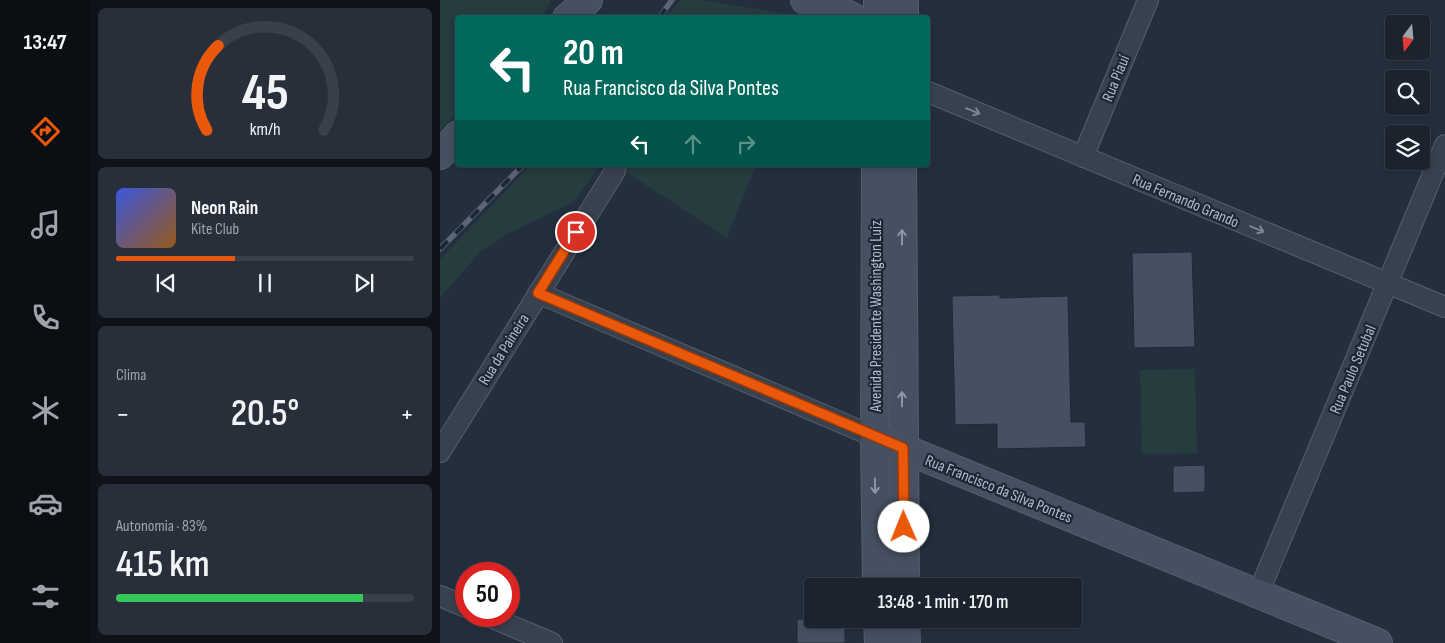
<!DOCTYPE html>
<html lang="pt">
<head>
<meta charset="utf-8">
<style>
	:root { --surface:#1b232e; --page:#282f3a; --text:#f1f3f6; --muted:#a0a4aa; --line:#39404a; --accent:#ea580c }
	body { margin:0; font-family:"Sofia Sans Condensed",sans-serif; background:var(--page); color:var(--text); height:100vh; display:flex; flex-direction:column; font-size:19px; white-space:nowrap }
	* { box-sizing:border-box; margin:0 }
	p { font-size:16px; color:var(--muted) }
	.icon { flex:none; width:28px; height:28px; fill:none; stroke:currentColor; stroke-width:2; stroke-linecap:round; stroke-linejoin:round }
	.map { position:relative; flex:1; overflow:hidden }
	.sheet { display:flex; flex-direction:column; gap:8px; padding:8px; background:#0f1319; width:350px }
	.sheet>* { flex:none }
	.guide { position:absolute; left:15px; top:15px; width:475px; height:152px; border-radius:5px; box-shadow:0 2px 8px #0003,0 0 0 1px var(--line); background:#00695c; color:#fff; overflow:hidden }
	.needle { width:32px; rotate:196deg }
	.tools { position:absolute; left:945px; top:15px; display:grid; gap:10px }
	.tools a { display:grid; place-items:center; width:45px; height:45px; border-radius:5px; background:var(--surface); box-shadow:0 2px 8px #0003,0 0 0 1px var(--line); font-size:25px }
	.speed { position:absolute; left:15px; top:562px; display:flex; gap:10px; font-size:25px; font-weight:700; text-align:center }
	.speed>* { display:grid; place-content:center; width:65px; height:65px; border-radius:50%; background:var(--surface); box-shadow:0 2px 8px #0003,0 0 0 1px var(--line); line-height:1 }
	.speed .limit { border:8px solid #d22; background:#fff; color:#111 }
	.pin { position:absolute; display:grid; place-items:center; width:42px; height:42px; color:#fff; margin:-21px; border:2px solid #fff; border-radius:50%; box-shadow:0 1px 5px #0007 }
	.me { position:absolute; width:55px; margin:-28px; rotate:359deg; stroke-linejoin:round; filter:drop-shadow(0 0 4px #0008) }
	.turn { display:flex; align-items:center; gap:18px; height:105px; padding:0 25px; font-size:22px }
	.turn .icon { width:65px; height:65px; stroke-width:2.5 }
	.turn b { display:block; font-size:35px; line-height:42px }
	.lanes { display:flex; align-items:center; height:48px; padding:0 25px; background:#0003; justify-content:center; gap:25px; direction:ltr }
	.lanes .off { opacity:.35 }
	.big { font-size:38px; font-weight:600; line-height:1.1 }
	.sheet .widget { flex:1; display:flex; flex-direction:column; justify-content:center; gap:8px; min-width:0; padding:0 18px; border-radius:8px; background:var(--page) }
	.sheet .dial { align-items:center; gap:0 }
	.dial svg { height:130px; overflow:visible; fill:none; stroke:var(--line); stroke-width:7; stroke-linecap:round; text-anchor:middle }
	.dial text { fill:var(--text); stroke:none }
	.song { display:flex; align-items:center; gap:15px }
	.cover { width:60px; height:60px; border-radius:8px; background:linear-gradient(135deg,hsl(230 70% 55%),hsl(30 70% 35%)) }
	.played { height:5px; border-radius:2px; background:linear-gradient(90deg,var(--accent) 40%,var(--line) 40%) }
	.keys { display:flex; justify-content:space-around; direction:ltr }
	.heat { display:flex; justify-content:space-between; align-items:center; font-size:28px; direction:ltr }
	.charge { height:8px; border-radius:4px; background:linear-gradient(90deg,#34c759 83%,var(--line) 0) }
	.trip { position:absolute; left:364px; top:578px; width:278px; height:50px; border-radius:5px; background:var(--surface); box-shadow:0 2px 8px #0003,0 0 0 1px var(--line); font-weight:600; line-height:50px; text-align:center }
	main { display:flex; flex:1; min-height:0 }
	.tabs { display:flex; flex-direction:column; width:90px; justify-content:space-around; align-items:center; background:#0b0e12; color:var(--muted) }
	.tabs .icon { width:35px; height:35px }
	.tabs .on { color:var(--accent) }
	.tabs b { font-size:22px; color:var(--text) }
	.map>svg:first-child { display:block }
	.green { fill:#263c3f }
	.building { fill:#455162; stroke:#1f2835 }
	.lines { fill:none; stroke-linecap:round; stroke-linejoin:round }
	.street-casing { stroke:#565f6c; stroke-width:22 }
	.secondary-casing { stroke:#565f6c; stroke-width:30 }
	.street { stroke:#38414e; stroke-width:20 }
	.secondary { stroke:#465061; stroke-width:28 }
	.rail-casing { stroke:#5a6575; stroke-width:5.5 }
	.rail { stroke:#1d2633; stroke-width:4; stroke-dasharray:11; stroke-linecap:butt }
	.oneway { stroke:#7c8592 }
	.oneway2 { stroke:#8e96a5 }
	.route-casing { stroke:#983908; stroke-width:12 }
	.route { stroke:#ea580c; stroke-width:9 }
	.labels { text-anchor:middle; stroke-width:4.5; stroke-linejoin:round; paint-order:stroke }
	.street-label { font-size:16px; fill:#b4bcc9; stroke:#1d2633 }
</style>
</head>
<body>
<main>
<nav class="tabs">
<b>13:47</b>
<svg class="icon on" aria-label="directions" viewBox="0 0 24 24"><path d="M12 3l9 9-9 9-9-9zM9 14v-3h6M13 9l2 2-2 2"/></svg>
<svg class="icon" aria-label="music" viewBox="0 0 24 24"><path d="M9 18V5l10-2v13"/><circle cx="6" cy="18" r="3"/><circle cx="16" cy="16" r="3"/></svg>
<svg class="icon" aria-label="phone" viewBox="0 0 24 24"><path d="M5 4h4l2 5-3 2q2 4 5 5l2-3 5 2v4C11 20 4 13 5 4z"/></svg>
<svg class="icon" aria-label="climate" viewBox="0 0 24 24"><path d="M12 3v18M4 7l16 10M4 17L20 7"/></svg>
<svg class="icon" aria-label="car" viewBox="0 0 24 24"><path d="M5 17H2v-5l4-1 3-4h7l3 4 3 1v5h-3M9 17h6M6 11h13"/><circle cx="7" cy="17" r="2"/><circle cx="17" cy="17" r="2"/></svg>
<svg class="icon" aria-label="filters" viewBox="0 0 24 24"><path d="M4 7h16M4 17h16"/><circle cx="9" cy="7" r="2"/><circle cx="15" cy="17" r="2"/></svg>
</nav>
<section class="sheet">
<div class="widget dial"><svg viewBox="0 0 100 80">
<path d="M14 69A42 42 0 1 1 86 69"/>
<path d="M14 69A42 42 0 0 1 21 17" stroke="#ea580c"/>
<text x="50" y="56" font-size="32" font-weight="700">45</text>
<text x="50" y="72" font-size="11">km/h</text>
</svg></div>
<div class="widget">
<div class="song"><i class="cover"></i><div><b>Neon Rain</b><p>Kite Club</p></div></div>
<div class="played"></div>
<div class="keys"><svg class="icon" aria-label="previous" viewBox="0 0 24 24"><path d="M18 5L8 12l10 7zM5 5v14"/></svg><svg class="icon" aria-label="pause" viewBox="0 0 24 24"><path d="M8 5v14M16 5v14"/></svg><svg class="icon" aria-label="next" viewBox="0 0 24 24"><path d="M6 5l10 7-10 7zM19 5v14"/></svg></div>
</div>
<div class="widget"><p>Clima</p>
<div class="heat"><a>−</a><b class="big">20.5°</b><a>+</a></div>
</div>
<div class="widget"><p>Autonomia · 83%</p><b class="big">415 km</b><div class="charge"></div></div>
</section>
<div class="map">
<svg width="1005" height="643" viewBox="0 0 1005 643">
	<rect width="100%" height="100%" fill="#242f3e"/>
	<path class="green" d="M0 0H111L102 17 18 18 17 112 0 131Z
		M241 0H261L368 17H226Z
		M91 165H160L134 202 65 235 41 251 0 298V259Z
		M175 165H316L287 238Z
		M755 369 757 453 702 454 700 370Z"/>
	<path class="building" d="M752 252 755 347 694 348 692 253Z
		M560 295V298L628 296 631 422H645L646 447 557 449V424L515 425 512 296Z
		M765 465V492L733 493V466Z
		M357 619H405V643H357Z"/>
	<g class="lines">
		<defs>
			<path id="street" d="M488 92 1005 307
				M643 157 708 0
				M98 293 435 437
				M0 452 175 171
				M818 594 1005 145
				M0 596 26 607
				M48 616 112 643"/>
			<path id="secondary" d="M365 0 390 6 414 18
				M127 18 148 0
				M438 18V0
				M464 18V0
				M0 155 18 135
				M436 165 435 437 437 586
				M462 165 465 586
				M435 437 938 643
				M438 619 439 643
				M465 619 466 643"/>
		</defs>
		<use href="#street" class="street-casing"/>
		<use href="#secondary" class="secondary-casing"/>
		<use href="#street" class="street"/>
		<use href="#secondary" class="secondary"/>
		<defs>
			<path id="rail" d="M219 18 232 0
				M0 249 83 165"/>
		</defs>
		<use href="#rail" class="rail-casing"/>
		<use href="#rail" class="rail"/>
	</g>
	<defs><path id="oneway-shaft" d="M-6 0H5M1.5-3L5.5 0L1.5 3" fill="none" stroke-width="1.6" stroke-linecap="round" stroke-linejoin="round" transform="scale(1.25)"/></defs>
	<g class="oneway">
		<use href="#oneway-shaft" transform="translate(533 111) rotate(22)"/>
		<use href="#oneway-shaft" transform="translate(817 229) rotate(23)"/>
	</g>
	<g class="oneway2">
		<use href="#oneway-shaft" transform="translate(462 237) rotate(-90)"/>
		<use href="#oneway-shaft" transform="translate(462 399) rotate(-90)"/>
		<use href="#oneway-shaft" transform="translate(435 486) rotate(89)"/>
	</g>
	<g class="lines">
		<defs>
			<path id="route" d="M136 232 98 293 463 448 464 527"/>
		</defs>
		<use href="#route" class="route-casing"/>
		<use href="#route" class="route"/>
	</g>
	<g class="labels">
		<g class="street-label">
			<text transform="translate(675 78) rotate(-68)" y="6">Rua Piauí</text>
			<text transform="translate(746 200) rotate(23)" y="6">Rua Fernando Grando</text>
			<text transform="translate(435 316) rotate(-90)" y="6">Avenida Presidente Washington Luiz</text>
			<text transform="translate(63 349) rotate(-58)" y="6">Rua da Paineira</text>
			<text transform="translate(912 369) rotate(-67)" y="6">Rua Paulo Setubal</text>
			<text transform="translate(559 488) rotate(22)" y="6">Rua Francisco da Silva Pontes</text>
		</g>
	</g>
</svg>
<div class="tools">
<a><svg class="needle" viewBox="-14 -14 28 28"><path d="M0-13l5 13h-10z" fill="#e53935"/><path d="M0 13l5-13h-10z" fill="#a0a4aa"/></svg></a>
<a><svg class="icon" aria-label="search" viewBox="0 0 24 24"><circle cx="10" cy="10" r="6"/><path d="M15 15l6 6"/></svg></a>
<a><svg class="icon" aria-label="layers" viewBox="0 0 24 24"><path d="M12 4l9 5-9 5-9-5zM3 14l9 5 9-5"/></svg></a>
</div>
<div class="speed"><div class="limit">50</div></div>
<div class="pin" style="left:136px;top:232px;background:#d93025"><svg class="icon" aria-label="arrive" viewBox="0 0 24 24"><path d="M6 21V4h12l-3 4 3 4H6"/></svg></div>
<svg class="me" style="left:464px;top:527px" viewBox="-20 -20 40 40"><circle r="19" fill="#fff"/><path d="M0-13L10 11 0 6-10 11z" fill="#ea580c"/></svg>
<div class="trip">13:48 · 1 min · 170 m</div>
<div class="guide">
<div class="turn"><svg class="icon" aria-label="left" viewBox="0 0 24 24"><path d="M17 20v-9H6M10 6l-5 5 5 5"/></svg><div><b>20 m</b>Rua Francisco da Silva Pontes</div></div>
<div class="lanes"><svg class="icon" aria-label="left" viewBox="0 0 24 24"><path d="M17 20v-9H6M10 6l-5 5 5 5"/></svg><svg class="icon off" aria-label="ahead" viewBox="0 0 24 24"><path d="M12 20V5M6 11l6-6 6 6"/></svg><svg class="icon off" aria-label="right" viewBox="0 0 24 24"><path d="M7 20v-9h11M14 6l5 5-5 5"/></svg></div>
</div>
</div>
</main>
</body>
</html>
